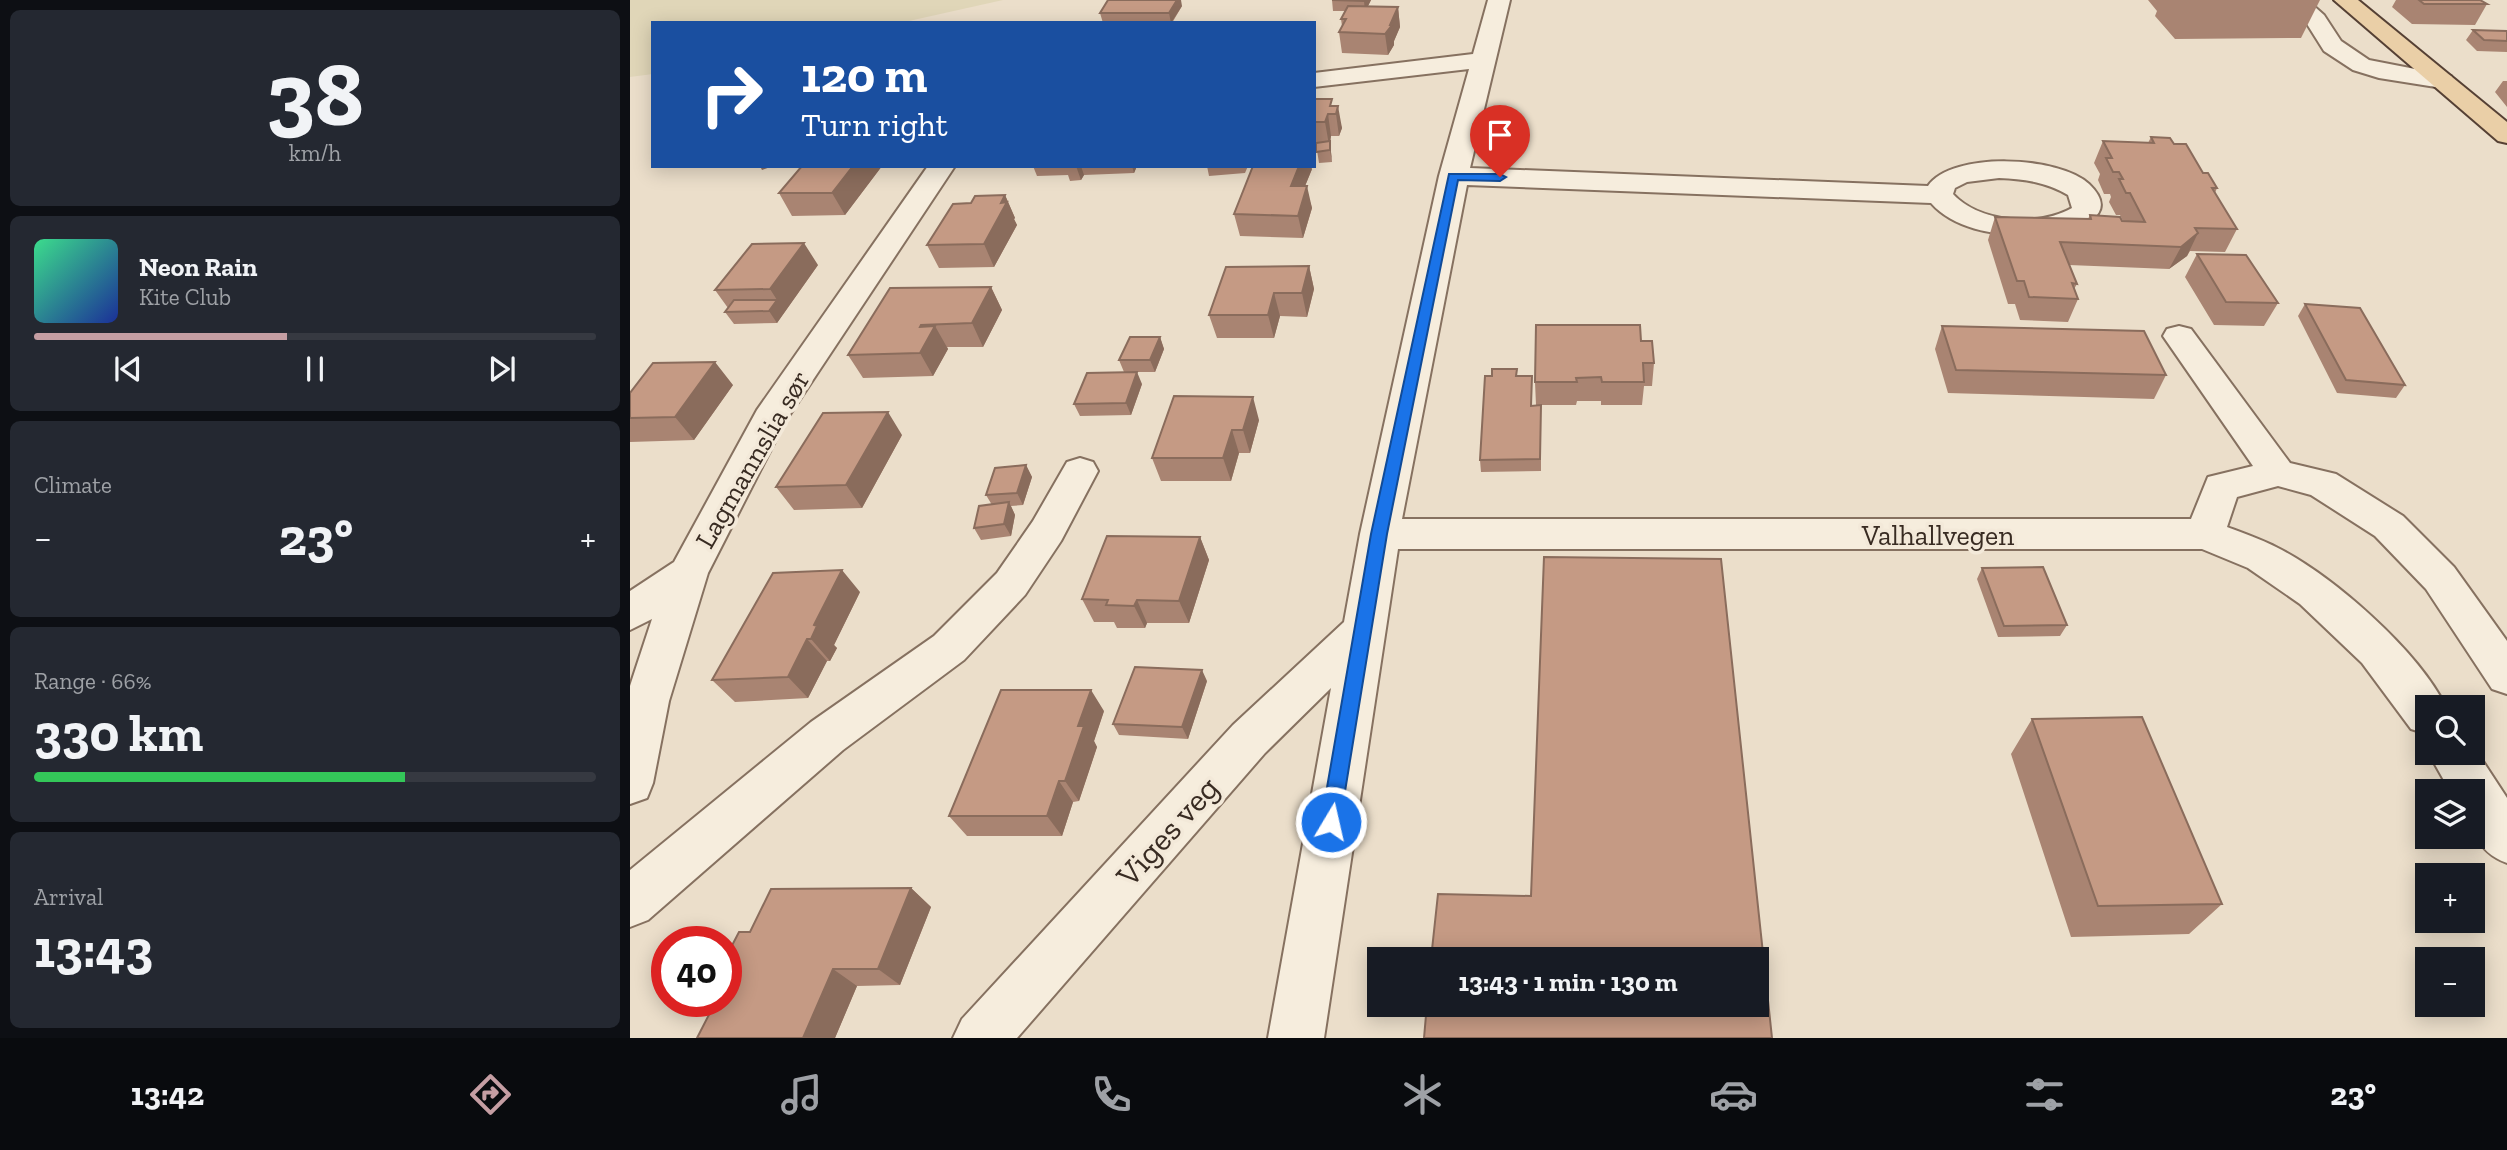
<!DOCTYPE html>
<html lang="en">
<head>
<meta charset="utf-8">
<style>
	:root { --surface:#171b24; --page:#242831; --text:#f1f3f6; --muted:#9ea1a6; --line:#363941; --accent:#c59ea3 }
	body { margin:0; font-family:"Zilla Slab",serif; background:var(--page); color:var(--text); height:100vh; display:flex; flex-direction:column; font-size:26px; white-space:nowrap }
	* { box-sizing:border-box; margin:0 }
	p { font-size:23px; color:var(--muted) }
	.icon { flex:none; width:38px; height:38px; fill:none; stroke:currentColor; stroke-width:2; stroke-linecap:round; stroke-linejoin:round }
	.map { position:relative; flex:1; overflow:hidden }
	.details { display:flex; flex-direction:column; gap:10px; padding:10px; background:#0d0f14; width:630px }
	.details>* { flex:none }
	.guide { position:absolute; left:21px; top:21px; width:665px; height:147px; border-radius:0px; box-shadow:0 4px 18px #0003; background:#1a4fa0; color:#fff; overflow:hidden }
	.controls { position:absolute; left:1785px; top:695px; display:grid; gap:14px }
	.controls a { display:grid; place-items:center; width:70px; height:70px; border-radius:0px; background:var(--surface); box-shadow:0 4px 18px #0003; font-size:35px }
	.speed { position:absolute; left:21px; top:926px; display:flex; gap:14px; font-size:35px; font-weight:700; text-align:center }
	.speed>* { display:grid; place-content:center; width:91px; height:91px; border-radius:50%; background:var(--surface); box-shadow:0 4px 18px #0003; line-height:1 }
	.speed .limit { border:10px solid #d22; background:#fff; color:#111 }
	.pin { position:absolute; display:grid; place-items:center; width:60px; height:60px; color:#fff; margin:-72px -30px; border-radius:50% 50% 50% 0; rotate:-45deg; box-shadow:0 0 7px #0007 }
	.pin .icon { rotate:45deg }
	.me { position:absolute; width:77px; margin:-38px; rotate:9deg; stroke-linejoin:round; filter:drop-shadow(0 0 5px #0008) }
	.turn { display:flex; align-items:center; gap:24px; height:147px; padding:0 35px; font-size:32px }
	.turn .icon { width:91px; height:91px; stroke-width:2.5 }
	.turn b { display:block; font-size:49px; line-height:60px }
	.big { font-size:52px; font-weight:700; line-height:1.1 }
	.details .widget { flex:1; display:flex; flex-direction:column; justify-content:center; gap:10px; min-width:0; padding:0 24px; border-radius:10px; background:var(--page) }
	.details .dial { align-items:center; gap:0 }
	.dial b { font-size:91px; line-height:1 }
	.song { display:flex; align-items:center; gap:21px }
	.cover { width:84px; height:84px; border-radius:10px; background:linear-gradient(135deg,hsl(150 70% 55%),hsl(230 70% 35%)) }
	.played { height:7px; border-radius:4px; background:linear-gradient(90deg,var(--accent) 45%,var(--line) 45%) }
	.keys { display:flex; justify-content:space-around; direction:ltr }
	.heat { display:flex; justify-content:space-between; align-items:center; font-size:38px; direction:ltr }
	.charge { height:10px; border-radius:5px; background:linear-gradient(90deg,#34c759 66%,var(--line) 0) }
	.trip { position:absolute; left:737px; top:947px; width:402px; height:70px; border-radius:0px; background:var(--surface); box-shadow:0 4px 18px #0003; font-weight:700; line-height:70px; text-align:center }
	.menu { display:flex; height:112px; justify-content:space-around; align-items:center; background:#090b0e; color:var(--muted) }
	.menu .icon { width:49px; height:49px }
	.menu .current { color:var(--accent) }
	.menu b { font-size:32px; color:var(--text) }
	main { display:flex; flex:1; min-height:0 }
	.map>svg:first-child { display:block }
	.farmland { fill:#e0d6b8 }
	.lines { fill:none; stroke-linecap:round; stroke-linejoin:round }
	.minor-casing { stroke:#867160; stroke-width:4 }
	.major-casing { stroke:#554034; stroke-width:4 }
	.minor { fill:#f6eddd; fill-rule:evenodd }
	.major { fill:#eacfa7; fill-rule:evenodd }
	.wall { fill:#a98472 }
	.shaded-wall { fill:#8a6c5c }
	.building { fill:#c59a84; stroke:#8a6c5c; stroke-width:2 }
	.route { fill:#1a73e8; stroke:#114b97; stroke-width:2 }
	.labels { text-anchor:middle; stroke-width:7; stroke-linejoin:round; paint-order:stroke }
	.street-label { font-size:28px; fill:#382b22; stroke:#f3e9d9 }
	.near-street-label { font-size:33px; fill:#382b22; stroke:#f3e9d9 }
</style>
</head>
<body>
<main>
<section class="details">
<div class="widget dial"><b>38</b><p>km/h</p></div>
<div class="widget">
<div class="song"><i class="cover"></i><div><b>Neon Rain</b><p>Kite Club</p></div></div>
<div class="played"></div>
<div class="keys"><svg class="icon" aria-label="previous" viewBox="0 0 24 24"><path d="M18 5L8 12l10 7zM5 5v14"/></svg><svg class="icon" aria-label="pause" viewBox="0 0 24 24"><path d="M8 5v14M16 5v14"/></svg><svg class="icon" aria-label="next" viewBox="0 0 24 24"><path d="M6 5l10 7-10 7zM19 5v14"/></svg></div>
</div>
<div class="widget"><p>Climate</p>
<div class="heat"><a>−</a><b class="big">23°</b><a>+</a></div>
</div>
<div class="widget"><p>Range · 66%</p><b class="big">330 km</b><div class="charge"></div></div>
<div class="widget"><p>Arrival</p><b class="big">13:43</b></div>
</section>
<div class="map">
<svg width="1877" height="1038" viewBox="0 0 1877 1038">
	<rect width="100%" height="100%" fill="#ebdeca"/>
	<path class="farmland" d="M0 0H373L270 23H23V74L0 77Z"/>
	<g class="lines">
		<defs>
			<path id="minor" d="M858 0H880L840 168 1298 186C1322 151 1430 156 1459 184 1501 224 1420 237 1395 236 1362 234 1324 229 1301 203L837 185 772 519H1561L1578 477 1623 466 1533 336 1537 329 1549 326 1561 329 1660 463 1706 474 1773 516 1824 567 1877 641V694L1862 689 1796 589 1745 536 1681 495 1648 486 1607 497 1597 527C1613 533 1630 539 1646 547 1702 575 1788 650 1816 707H1797V734L1781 729 1732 663 1670 604 1618 568 1572 549H768L694 1038H638L701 688 635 753 387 1038H323L332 1019 603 725 714 622 730 534 809 176 839 69 684 87V73L843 54ZM1369 178C1394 179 1416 182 1438 195L1442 208C1409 227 1350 223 1323 194L1325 188 1337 182Z
				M1653 0H1677L1694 15 1711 41 1739 60 1821 76 1824 81 1821 86 1812 88 1749 78 1723 70 1694 51 1677 24Z
				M298 166H325L155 422 78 573 39 701 23 783 17 798 0 804V686L22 619 0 630V591L44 562 127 410Z
				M450 458 463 462 468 471 431 541 395 595 334 660 213 750 18 920 0 927V870L181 722 304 636 367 573 403 521 437 462Z
				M1843 746 1877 798V863C1841 849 1843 825 1843 791H1820L1798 752H1843Z"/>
			<path id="major" d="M1704 0H1728L1877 122V143L1868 141Z"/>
		</defs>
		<use href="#minor" class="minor-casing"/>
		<use href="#major" class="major-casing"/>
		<use href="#minor" class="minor"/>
		<use href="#major" class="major"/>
	</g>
	<path class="wall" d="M702 0H741L738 6 768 7 770 27 764 41V45L758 55 712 53 709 32 712 26 711 19 715 11H703Z
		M1518 0H1690L1671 38 1545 39 1525 16 1527 11Z
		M1766 0H1850L1857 4 1845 25 1782 24 1762 7Z
		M552 6 542 23H473L470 13Z
		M1843 30 1877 31V52L1847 51 1836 40Z
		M1873 81H1877V107L1865 92Z
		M684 99 704 106 712 128 709 136H701L700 142 702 162 689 163 686 144H684Z
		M1521 137 1544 144 1587 188 1585 193 1607 229 1595 252 1560 251 1557 256 1539 269 1439 265 1447 284 1444 289 1448 299 1438 322 1390 320 1385 304H1378L1358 240 1365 217 1458 219 1460 215 1493 221 1490 215H1486L1479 202 1481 197 1480 194H1474L1468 180 1470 174 1464 163 1473 141 1518 143Z
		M172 166H252L215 215 162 216 149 193Z
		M403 166H507L504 173 454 175 451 180 440 181 438 175 407 176Z
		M577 166H618L615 173 579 176Z
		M682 169 675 186 682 208 673 238 610 236 604 214Z
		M375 195 385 218 384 219 387 225 364 267 309 268 297 245 341 203Z
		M1567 254 1648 303 1634 326 1584 325 1555 277Z
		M188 265 147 323 104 324 95 312 98 308 85 290Z
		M679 266 684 289 677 317 650 316 644 338H587L579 315Z
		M361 287 372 310 353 347H317L318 349 303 376 233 378 218 355Z
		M1675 304 1775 385 1766 398 1707 393 1668 316Z
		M1312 326 1536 375 1524 399 1318 393 1305 349Z
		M530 337 534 349 525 372H494L489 360Z
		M1011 341 1024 363 1022 386H1014L1012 405H971V401H947L946 405H906L905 382Z
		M887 376 902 388V405H911V471L851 472 850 460Z
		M512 384 501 415 450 416 444 404Z
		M103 385 64 440 0 442V393Z
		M629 420 620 453H609L601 481H531L522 458Z
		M272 435 232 508 164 510 146 487Z
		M396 465 402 477 393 505 381 506 385 515 381 536 351 540 344 528 362 505 356 495Z
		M570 537 579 560 559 623H517L515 628H487L484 622H464L452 599Z
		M1352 568 1437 625 1430 636 1368 637 1347 579Z
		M230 592 204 645 207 648 200 661H197L178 698 105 702 82 680Z
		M577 681 558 739 489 735 483 724Z
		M474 711 464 741 467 747 449 801 443 802 432 836H337L319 816Z
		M1402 719 1592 904 1559 934 1441 937 1381 754Z
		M281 888 301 907 270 985 227 986 205 1038H67L120 932Z"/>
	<path class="shaded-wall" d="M547 0H551L552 6 541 23 539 13Z
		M734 0H741L735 12 734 1Z
		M768 7 770 27 764 41V45L758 55 755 34Z
		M708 106 712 128 709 136 706 114Z
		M698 114 701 136 700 142 702 162 695 122Z
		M130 166H143L132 170Z
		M223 166H252L215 215 202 193Z
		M446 166H451L454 175 451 180Z
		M502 166H507L504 173Z
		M669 166H681L682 169 666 208 661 186Z
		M677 186 682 208 673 238 668 216Z
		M375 195 385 218 384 219 387 225 364 267 354 244Z
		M1568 233 1557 256 1539 269 1551 247Z
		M174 243 188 265 147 323 139 311 147 300 140 289Z
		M679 266 684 289 677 317 672 293Z
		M361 287 372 310 353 347 342 323Z
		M644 293 650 316 644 338 638 315Z
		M291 325 298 338 305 326 318 349 303 376 290 353V327Z
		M530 337 534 349 525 372 520 360Z
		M85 362 103 385 64 440 45 417Z
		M507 372 512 384 501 415 496 403Z
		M623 397 629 420 620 453 613 430Z
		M258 412 272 435 232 508 216 485Z
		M602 430 609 453 601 481 593 458Z
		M396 465 402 477 393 505 387 493Z
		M379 502 385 515 381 536 374 524Z
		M570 537 579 560 559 623 549 601Z
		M212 570 230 592 204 645 207 648 200 661 181 639 184 625Z
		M507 600 517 623 515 628 504 606Z
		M177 639 197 661 178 698 158 677Z
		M572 670 577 681 558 739 552 727Z
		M461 690 474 711 464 741 467 747 449 801 435 781 448 726Z
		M429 781 443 802 432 836 417 816Z
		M281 888 301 907 270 985 248 969Z
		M203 969 227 986 205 1038H173Z"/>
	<path class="building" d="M478 0H547L539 13H470Z
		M702 0H734V1Z
		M1789 0H1850L1857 4H1794Z
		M718 6 768 7 760 25H762L755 34 709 32 716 19H711Z
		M1843 30 1877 31V41L1854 40Z
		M684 99H702L700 106H708L706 114H698L695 122H684Z
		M1521 137 1540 138 1544 144H1556L1573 173H1578L1587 188H1582L1607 229 1565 228 1568 233 1551 247 1430 242 1447 284 1442 283 1448 299 1399 297 1394 281H1387L1365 217 1461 219 1460 215 1490 217 1492 221 1515 222 1500 193H1496L1489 179H1493L1489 172H1483L1476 158H1482L1473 141 1524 143Z
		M700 141V150L686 152V143Z
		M172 166H223L202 193H149Z
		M623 166H669L661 186H677L668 216 604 214Z
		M375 195 371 203 377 202 354 244 297 245 323 204 341 203 345 196Z
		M174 243 140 289 85 290 122 244Z
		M1567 254 1616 255 1648 303 1596 302Z
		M679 266 672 293H644L638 315H579L596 267Z
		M361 287 342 323 291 325 290 327 305 326 290 353 218 355 260 288Z
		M104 300H147L139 311 95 312Z
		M1675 304 1730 308 1775 385 1716 380Z
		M906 325H1010L1011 341H1022L1024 363H1013L1014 382H972L971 377 946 378 947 382H905Z
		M1312 326 1514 331 1536 375 1326 370Z
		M500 337H530L520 360H489Z
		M85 362 45 417 0 418V393L23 363Z
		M862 369H887L886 376H902L901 406 911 405 910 459 850 460 855 376H862Z
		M507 372 496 403 444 404 457 373Z
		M544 396 623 397 613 430H602L593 458H522Z
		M258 412 216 485 146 487 193 413Z
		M396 465 387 493 356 495 365 468Z
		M379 502 374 524 344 528 349 506Z
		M477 536 570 537 549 601 507 600 504 606 476 605 478 600 452 599Z
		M914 557 1091 559 1142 1038H794L797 1004H1127V959H801L808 894 901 896Z
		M1413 567 1437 625 1374 626 1352 568Z
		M212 570 184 625 187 626 181 639H177L158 677 82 680 143 573Z
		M505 667 572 670 552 727 483 724Z
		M371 690H461L448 726H454L435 781H429L417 816H319Z
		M1512 717 1592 904 1468 906 1402 719Z
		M281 888 248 969H203L173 1038H67L86 1001H96V957L109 932H120L141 889Z"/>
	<path class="route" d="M819 174H870L876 177 870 181 828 180 757 534 710 822 708 828 701 831 693 828 691 822 741 534Z"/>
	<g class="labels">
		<g class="street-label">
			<text transform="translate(122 459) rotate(-60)" y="10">Lagmannslia sør</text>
			<text x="1308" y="545">Valhallvegen</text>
		</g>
		<g class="near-street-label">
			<text transform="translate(537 831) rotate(-48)" y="12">Viges veg</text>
		</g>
	</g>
</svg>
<div class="controls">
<a><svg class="icon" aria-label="search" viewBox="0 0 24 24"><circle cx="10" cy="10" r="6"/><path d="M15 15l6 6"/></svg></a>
<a><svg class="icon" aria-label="layers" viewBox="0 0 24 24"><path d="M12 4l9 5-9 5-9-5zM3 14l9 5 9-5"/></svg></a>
<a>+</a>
<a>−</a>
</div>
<div class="speed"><div class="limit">40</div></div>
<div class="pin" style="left:870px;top:177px;background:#d93025"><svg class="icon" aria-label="arrive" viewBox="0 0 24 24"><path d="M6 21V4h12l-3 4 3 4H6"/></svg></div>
<svg class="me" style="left:701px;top:822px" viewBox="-20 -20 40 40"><circle r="17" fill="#1a73e8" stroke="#fff" stroke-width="3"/><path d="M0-11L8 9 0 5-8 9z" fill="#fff"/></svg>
<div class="trip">13:43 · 1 min · 130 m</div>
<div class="guide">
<div class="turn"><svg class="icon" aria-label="right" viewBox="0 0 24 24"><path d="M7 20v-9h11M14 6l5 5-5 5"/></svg><div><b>120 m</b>Turn right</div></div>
</div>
</div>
</main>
<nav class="menu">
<b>13:42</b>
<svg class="icon current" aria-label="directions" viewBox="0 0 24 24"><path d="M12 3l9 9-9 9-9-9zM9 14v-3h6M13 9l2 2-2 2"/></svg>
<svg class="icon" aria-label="music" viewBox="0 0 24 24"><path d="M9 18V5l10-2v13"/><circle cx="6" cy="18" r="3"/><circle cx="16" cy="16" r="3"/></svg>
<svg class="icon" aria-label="phone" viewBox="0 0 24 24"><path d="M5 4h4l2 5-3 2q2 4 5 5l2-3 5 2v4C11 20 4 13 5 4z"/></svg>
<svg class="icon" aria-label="climate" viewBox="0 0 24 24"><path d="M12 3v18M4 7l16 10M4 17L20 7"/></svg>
<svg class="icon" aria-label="car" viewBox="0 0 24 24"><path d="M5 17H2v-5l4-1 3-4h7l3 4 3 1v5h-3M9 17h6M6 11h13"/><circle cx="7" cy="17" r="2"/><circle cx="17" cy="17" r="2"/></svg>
<svg class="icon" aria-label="filters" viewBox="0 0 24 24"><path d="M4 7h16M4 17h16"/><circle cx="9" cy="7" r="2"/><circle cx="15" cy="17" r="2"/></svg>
<b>23°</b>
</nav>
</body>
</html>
